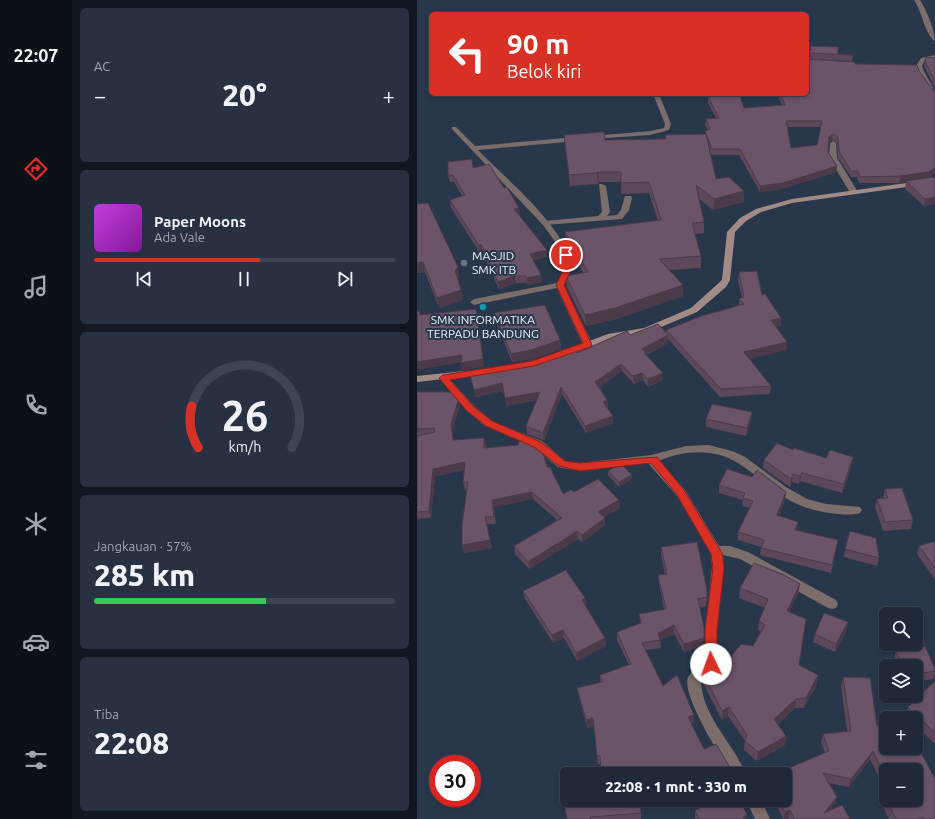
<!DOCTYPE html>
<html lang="id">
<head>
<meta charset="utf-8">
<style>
	:root { --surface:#1f293a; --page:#273142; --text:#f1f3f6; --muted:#a1a6af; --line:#3c4554; --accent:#d93025 }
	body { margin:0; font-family:Ubuntu,sans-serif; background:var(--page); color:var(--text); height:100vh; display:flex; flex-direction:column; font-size:15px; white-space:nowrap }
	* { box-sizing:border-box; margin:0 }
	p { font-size:13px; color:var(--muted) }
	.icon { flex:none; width:22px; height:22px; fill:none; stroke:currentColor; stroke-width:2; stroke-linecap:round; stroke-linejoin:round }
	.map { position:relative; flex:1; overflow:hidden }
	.details { display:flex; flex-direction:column; gap:8px; padding:8px; background:#111720; width:345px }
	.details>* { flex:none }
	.banner { position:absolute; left:12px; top:12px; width:380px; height:84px; border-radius:6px; box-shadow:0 2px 6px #0003,0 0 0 1px var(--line); background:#d93025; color:#fff; overflow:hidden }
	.controls { position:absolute; left:462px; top:607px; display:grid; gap:8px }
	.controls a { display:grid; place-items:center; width:44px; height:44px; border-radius:6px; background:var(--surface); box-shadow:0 2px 6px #0003,0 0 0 1px var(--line); font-size:20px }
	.speed { position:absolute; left:12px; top:755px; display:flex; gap:8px; font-size:20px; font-weight:700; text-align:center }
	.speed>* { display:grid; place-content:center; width:52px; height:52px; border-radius:50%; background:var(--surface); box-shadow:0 2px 6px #0003,0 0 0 1px var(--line); line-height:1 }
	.speed .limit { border:6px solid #d22; background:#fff; color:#111 }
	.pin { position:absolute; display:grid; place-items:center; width:34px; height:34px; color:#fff; margin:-17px; border:2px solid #fff; border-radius:50%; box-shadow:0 1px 4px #0007 }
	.me { position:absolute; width:44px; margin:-22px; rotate:357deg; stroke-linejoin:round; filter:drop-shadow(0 0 3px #0008) }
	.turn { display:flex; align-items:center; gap:14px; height:84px; padding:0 12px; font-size:18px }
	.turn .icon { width:52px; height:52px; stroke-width:2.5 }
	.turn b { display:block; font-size:28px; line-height:34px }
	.big { font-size:30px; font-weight:800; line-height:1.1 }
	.details .card { flex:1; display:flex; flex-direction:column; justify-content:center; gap:6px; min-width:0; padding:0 14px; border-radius:6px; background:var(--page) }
	.details .dial { align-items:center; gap:0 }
	.dial svg { height:104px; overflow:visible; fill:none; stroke:var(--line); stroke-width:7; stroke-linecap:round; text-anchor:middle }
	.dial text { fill:var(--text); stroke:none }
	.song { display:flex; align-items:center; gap:12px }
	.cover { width:48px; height:48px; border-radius:6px; background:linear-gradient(135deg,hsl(290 70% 55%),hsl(290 70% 35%)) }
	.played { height:4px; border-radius:2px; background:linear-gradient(90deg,var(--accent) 55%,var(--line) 55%) }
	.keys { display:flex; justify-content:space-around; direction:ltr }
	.heat { display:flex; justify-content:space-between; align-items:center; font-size:22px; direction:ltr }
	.charge { height:6px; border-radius:3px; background:linear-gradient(90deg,#34c759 57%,var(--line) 0) }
	.trip { position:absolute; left:143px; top:767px; width:232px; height:40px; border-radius:6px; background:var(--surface); box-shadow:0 2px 6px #0003,0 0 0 1px var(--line); font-weight:800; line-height:40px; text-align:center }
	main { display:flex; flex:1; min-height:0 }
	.dock { display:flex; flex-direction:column; width:72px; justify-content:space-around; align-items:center; background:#0c1017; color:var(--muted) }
	.dock .icon { width:28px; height:28px }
	.dock .active { color:var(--accent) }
	.dock b { font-size:18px; color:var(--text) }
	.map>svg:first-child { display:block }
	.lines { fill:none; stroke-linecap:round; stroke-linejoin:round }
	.lane { fill:#7b6d69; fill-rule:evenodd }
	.street { fill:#7b6d69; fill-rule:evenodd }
	.secondary { fill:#a28a85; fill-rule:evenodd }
	.wall { fill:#5c4859; fill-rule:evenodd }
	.shaded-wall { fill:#4b3b49 }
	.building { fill:#6b5468; stroke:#4b3b49; fill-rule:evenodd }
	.route { fill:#d93025; stroke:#8d1f18 }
	.worship-dot { fill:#6b7280; stroke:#29374d; stroke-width:1.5 }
	.culture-dot { fill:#0f9aa8; stroke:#29374d; stroke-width:1.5 }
	.labels { text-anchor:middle; stroke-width:4; stroke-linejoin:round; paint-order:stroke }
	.poi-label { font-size:12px; fill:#eff4fd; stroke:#29374d; text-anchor:start }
</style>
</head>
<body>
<main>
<nav class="dock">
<b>22:07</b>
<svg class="icon active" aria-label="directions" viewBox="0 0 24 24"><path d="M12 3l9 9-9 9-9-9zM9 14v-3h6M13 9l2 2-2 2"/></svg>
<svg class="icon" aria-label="music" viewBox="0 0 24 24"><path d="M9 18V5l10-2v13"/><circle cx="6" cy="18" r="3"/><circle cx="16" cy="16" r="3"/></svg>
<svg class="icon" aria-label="phone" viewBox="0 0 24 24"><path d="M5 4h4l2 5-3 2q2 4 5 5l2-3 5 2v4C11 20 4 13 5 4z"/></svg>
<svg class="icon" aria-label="climate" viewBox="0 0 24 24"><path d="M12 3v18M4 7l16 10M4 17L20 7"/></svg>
<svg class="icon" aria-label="car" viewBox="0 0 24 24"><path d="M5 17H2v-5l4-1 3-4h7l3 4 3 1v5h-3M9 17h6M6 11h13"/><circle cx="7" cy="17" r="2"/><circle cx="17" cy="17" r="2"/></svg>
<svg class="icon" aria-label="filters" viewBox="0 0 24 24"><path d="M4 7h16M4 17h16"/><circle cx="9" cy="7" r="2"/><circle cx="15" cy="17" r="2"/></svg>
</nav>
<section class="details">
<div class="card"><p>AC</p>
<div class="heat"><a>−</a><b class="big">20°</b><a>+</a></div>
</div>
<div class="card">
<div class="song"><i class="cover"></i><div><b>Paper Moons</b><p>Ada Vale</p></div></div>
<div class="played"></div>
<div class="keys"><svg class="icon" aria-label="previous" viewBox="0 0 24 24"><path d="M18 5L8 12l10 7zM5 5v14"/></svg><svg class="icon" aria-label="pause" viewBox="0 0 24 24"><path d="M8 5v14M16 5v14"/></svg><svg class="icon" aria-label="next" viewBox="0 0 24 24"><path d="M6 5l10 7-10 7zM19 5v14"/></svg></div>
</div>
<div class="card dial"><svg viewBox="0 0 100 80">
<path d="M14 69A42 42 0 1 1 86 69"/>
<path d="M14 69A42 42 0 0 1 9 37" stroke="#d93025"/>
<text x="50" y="56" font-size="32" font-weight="700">26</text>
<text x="50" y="72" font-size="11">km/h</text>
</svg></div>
<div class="card"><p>Jangkauan · 57%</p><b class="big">285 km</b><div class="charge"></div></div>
<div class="card"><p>Tiba</p><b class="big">22:08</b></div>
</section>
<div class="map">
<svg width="518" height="819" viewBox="0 0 518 819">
	<rect width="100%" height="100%" fill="#29374d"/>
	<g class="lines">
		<path class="lane" d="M182 184H185L189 186 193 212 190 216 200 215 204 210 208 196H214L215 198 212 210 205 219 128 225 124 223 128 221 181 216 185 212Z"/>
		<path class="street" d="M497 0H503C509 9 518 30 518 41 508 35 505 11 497 0Z
			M518 55V59L508 60 505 66C508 77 518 86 518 96L516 95 502 76 499 66 504 58Z
			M236 94H242L254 124 252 130 233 135 174 139V137L176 136 233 131 247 128 248 124Z
			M35 127H39L58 146 160 137 163 139 160 141 61 150C93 183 143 222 156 266L147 285 176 345 174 347 171 348 166 345 140 288 57 305 53 302 57 299 140 283 148 266 139 243 126 225 35 129Z
			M416 141 419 143 420 158 441 192 440 194H434L412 158 413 143Z
			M27 375 30 376 57 406 76 422 125 441 148 461 163 463 234 455 269 446 292 445 318 452 328 457 369 487 390 499 409 504 443 507 445 510 443 513C434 516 422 514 413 513 397 511 381 506 367 497 351 487 337 473 321 463 297 448 267 450 242 461L268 490 302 546H313L331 552 419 600 421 604 419 608 415 609 411 608 323 559 306 555 307 568 300 630V666L299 670 284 682C286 717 316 743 329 774H314C304 757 264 695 271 677 274 672 283 667 288 663V630L295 568 294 553 260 496 231 463 163 471 141 467 117 447 68 426 49 410 24 380 22 378 24 376Z
			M329 800H344L353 819H338Z"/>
		<path class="secondary" d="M518 179V183L375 203 344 212 329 221 318 232 313 280 309 287 280 312 232 332 196 339 146 357 141 354 143 352 191 334 227 328 274 308 305 280 310 232 323 218 339 209 375 199Z
			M67 369 72 372 70 374 0 382V376Z"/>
	</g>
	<path class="wall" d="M393 46 421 54 436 55 435 61 390 59 502 71 516 90 518 91V88L507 66 508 61 518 58V173L510 178 518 179V204L507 206 488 189 489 181 482 183H442L440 177H434L421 158 420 143 415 140 412 143 411 152 420 166 419 172 365 189 343 192 322 155H295L293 151 299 179 327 202 296 210 282 199 287 222V233L278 234 284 256V268L252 270 266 296 199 319 169 326 150 287 149 276 166 273 150 244 148 232 241 221 232 193 204 194V182H182L181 184 153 186 148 145 188 140 248 139V135L288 134V131L291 130 288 125 289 119 299 118 291 103V97L327 108 365 105 360 94H390V50H393ZM370 127H404L400 145 374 148Z
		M56 168 87 188 102 208 103 215H102L130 257 116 260 124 275 125 282 111 285 110 283H99L82 289 65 251 63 253 34 208 33 200 45 196 37 182H33L31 175Z
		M0 204 42 277 41 279 46 300 22 308 8 272 0 273Z
		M322 272 345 295 364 318V326L359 327 370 342 369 350 332 359 354 386 353 394 303 397 251 339V343L229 355 246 373V380L231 387 226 380 217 384 205 371 182 387 190 400 191 408 196 423 169 433 145 394 127 440 110 434 109 426 120 400 89 406 87 391 59 397 52 371H67L116 360 149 352 160 353 213 335 249 334V330L322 305V299L325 298 321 280Z
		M77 313 143 340 144 349 115 359 95 362 79 321Z
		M0 392 42 398 43 405 35 431 37 440 69 445V448L130 467 146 494 157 492 202 500 203 508 187 517 188 518V525L165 542 161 539 112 569 98 554 97 546 140 520 116 499 77 507 79 524H70L75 548 47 553 50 490H48L46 483 47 470 18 476 14 518 0 519V436H2H0Z
		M335 412 334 421 329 436 289 427V419Z
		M376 450 435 465 425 493 383 481 382 484 375 482 373 487 346 468 347 460Z
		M191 471 215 479 202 487 191 475Z
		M302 485 368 499 362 516 381 522 380 530 421 540 414 573 343 555 344 547 321 540V532L333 508 325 506 326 500 302 493Z
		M468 489 496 520 494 529 466 531 458 507 460 499H467L466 497Z
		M518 541V580L500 554 502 546Z
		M280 542 290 599 289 606 283 607 286 646 267 652 257 634 243 640 244 648 229 650 246 686 277 715V723L274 724 287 749 314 769 181 764 177 726 170 728 160 688 183 682V675L212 665 200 640V632L223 623 222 614 247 609 242 584 241 575 248 574 244 555V547Z
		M428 549 462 558 460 566 427 557Z
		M383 584 381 593 372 612 382 665 400 685 387 708H378L361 724 368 745 340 761 327 750 328 741 311 716 305 720 286 683V673L336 646 344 632 341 630 342 621 348 608 322 598 323 588Z
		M106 591 168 598 169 606 188 638 189 646 160 661 147 638 136 643 108 599Z
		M430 630 418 652 396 642 398 634Z
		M479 651 518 669V673L516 679 499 682V666H479L477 659Z
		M426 677 460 725 518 819H472L461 797 464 789 467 788 453 759 432 787 412 783 420 797 418 804 413 810 433 819H372L371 818 366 819 357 800H368L408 752 404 743 406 734 430 731 424 686ZM469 770 499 800H469Z
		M518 681V744L499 726V718H491L489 716 491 707Z
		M150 800H235L224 805V819H150Z
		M278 810 329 819H278Z"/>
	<path class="shaded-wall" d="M416 134 415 140 412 143V137Z
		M420 166 419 172 365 189 343 192V186Z
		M518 168V173L510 179 482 183 483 176Z
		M181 172 182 182 181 184 180 173Z
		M327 191V202L296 210 297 199Z
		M518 197V204L507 206 508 199Z
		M102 208 103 215 98 216 97 209Z
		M64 244 65 251 63 253 62 246Z
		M130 250V257L114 261 113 254Z
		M6 262 8 272 0 273V263Z
		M41 267 42 277 40 280 38 270Z
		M124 275 125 282 111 285 110 278Z
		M98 276 99 283 82 289 81 282Z
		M266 285V296L199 319 169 326 168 315Z
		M44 290 46 300 22 308 20 298Z
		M59 309 67 367 45 370 44 363Z
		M364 318V326L353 328 354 320Z
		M251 335V343L229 355V360L225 349Z
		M143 340 144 349 115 359 95 362 94 354Z
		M370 342 369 350 327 360V352Z
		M45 355 46 362 0 370V362Z
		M204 364 205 371 179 390 178 382Z
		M225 373 226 380 217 384 216 376Z
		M246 373V380L231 387V379Z
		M85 383 87 391 59 397 57 390Z
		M144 387 145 394 127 440 126 433Z
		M123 392 124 400 89 406 88 398Z
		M42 398 43 405 35 431 38 448 34 424Z
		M190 400 191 408 187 409 186 402Z
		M335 412 334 421 329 436 330 428Z
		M196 416V423L169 433 168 426Z
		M67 438 69 445 68 456 67 448Z
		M436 457 435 465 425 493 427 484Z
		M48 462 49 470 18 476 14 518 12 511 16 469Z
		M385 473 383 481 382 484 383 476Z
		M376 474 375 482 373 487 374 479Z
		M215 475V479L202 487V482Z
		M115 492 116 499 77 507 79 524 75 500Z
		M369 492 368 499 359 523 360 515Z
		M202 500 203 508 182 520 181 512Z
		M188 518V525L165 542V535Z
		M381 522 380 530H378Z
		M160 531 161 539 112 569 111 562Z
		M73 540 75 548 47 553 45 545Z
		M383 584 381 593 368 621 370 611Z
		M168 598 169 606 165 600Z
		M431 622 430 630 418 652 419 644Z
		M257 625V634L243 640 241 633Z
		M146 630 147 638 136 643 135 635Z
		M188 638 189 646 160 661 159 653Z
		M287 638 286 646 267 652V644Z
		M401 675 400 685 387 708 389 698Z
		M379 699 378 708 356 728 357 719Z
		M312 707 311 716 305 720V711Z
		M277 715V723L270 725 271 717Z
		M176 718 177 726 170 728 169 720Z
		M369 736 368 745 340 761 341 752Z
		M456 751 453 759 432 787 434 779Z
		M314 769 313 774H304Z
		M420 797 418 804 406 819 407 813Z
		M223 800H235L224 805Z
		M373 810 371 818 367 819 368 812Z
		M330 815 329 819H326V817Z"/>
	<path class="building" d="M393 46 421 47V54L436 55 391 53 390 55V50H394Z
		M509 57 518 58V81L508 61Z
		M390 59 438 62V64L500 65 502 71 516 90 518 91V168L511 172 483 176 443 177 441 171H434L422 151 421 137 416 134 412 137 411 152 420 166 366 183 343 186 323 149H295L288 131 293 129 289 119 302 118 291 97 323 96 327 108 368 105 363 94H390ZM369 121H405L400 145 374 148Z
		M187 132 188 140 249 139 248 135 289 134 299 179 312 177 327 191 297 199 279 185 287 222 275 223 284 256 242 259 266 285 198 308 168 315 149 276 171 272 148 232 244 220 232 182 204 183V172H181L180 173 152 175 147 135Z
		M55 159 56 168 72 164 87 188 90 187 102 208 97 209 130 250 113 254 124 275 110 278 109 276H98L81 282 64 244 62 246 33 200 48 195 36 175H31V162Z
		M516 177 518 179V197L508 199 489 181Z
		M11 203 41 267 38 270 44 290 20 298 6 262 0 263V204Z
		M340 271 345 295 348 294 364 318 354 320 370 342 327 352 354 386 304 389 249 330 285 316 327 304 322 299 327 297 322 272Z
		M128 305 143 340 114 350 94 354 77 313Z
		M59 309 66 359 44 363 45 355 0 362V311H2L3 315Z
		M241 324 251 335 225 349 229 353H227L246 373 231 379 225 373 216 376 204 364 178 382 190 400 186 402 196 416 168 426 144 387 126 433 109 426 123 392 88 398 85 383 57 390 52 371 67 368V371L116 360 148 350 149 352 157 349 160 353 210 331 213 335Z
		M0 392H36L42 398 34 424 36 440 67 438V448L101 445 104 436 115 441 125 449 130 467H133L146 494 154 490 157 492 181 479 202 500 181 512 188 518 165 535 160 531 111 562 97 546 145 518 115 492 75 500 77 517H68L73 540 45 545V524L51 482 46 483 48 462 16 469 12 511 0 512V436L18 432 17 428 0 429Z
		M295 404 335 412 330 428 289 419Z
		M360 443 376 450 377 448 409 458 413 450 436 457 427 484 385 473 383 476 376 474 374 479 347 460Z
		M204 464 215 475 202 482 191 471Z
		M310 469 335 477 340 470 369 492 360 515 381 522 378 530 421 540 415 565 344 548 347 540 321 532 336 501 326 498 328 493 302 485Z
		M485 488 496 520 468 522 460 499 471 498 468 489Z
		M433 531 459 538 462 558 428 549Z
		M518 541V568L502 546Z
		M280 542 290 590V597L281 599 287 627V638L267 644 257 625 241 633 243 640 225 643 246 686 260 675 277 715 271 717 287 749 299 744 314 769 304 774H184L183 756H180L176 718 169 720 160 688 185 682 183 675 214 664 200 632 224 623 222 614 249 609 241 575 250 574 244 547Z
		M337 563 367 575 383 584 370 611 389 619 382 665 401 675 389 698 379 699 357 719 369 736 341 752 328 741 330 735 312 707 305 711 286 673 292 668 312 659 324 644 336 646 348 625 342 621 351 599 323 588Z
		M149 570 168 598 165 600 188 638 159 653 146 630 135 635 106 591Z
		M407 613 431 622 419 644 398 634Z
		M508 646 518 669V671L499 674V666H485L479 651Z
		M426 677 453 678 460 725 469 722V748H499V743L518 779V819H507L506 817 500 819H479L470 800H499V770H469V778L456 751 434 779 406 773 420 797 407 813 425 805 433 819H377L373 810 368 812 362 800H368V774H358L412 751 406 734 434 731Z
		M518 681V733L491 707Z
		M469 787V799L464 789Z
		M150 796V800H223L224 813 173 817 174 819H150L146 797Z
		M300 800H323L330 815 326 817 327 819H282L278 810Z"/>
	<path class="route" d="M149 252 152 255 156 266 147 285 175 345 173 347 117 366 33 380 56 406 75 421 124 442 148 461 163 463 240 457 267 490 305 553 307 568 300 630V664L298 668 294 669 290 668 288 664V630L296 568 294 554 260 495 234 463 163 471 142 466 117 447 69 426 49 410 22 378 26 375 115 361 166 343 139 285 148 266 145 255Z"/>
	<circle class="worship-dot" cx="47" cy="263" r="4"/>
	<circle class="culture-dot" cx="66" cy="307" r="4"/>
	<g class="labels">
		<g class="poi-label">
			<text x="55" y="260">MASJID<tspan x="55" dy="14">SMK ITB</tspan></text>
			<text x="66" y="324" text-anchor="middle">SMK INFORMATIKA<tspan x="66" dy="14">TERPADU BANDUNG</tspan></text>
		</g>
	</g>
</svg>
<div class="controls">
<a><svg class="icon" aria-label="search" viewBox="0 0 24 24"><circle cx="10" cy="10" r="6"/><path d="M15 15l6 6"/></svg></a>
<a><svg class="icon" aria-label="layers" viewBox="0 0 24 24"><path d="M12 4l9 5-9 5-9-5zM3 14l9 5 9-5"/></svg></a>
<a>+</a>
<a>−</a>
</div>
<div class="speed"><div class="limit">30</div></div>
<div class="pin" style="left:149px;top:255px;background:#d93025"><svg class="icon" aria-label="arrive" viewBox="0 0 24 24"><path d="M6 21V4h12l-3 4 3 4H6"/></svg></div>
<svg class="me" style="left:294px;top:664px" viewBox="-20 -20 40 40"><circle r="19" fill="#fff"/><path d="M0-13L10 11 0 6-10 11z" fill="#d93025"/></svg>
<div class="trip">22:08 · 1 mnt · 330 m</div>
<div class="banner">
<div class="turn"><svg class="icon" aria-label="left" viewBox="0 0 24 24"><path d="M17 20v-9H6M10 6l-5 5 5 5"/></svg><div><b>90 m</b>Belok kiri</div></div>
</div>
</div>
</main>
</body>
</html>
